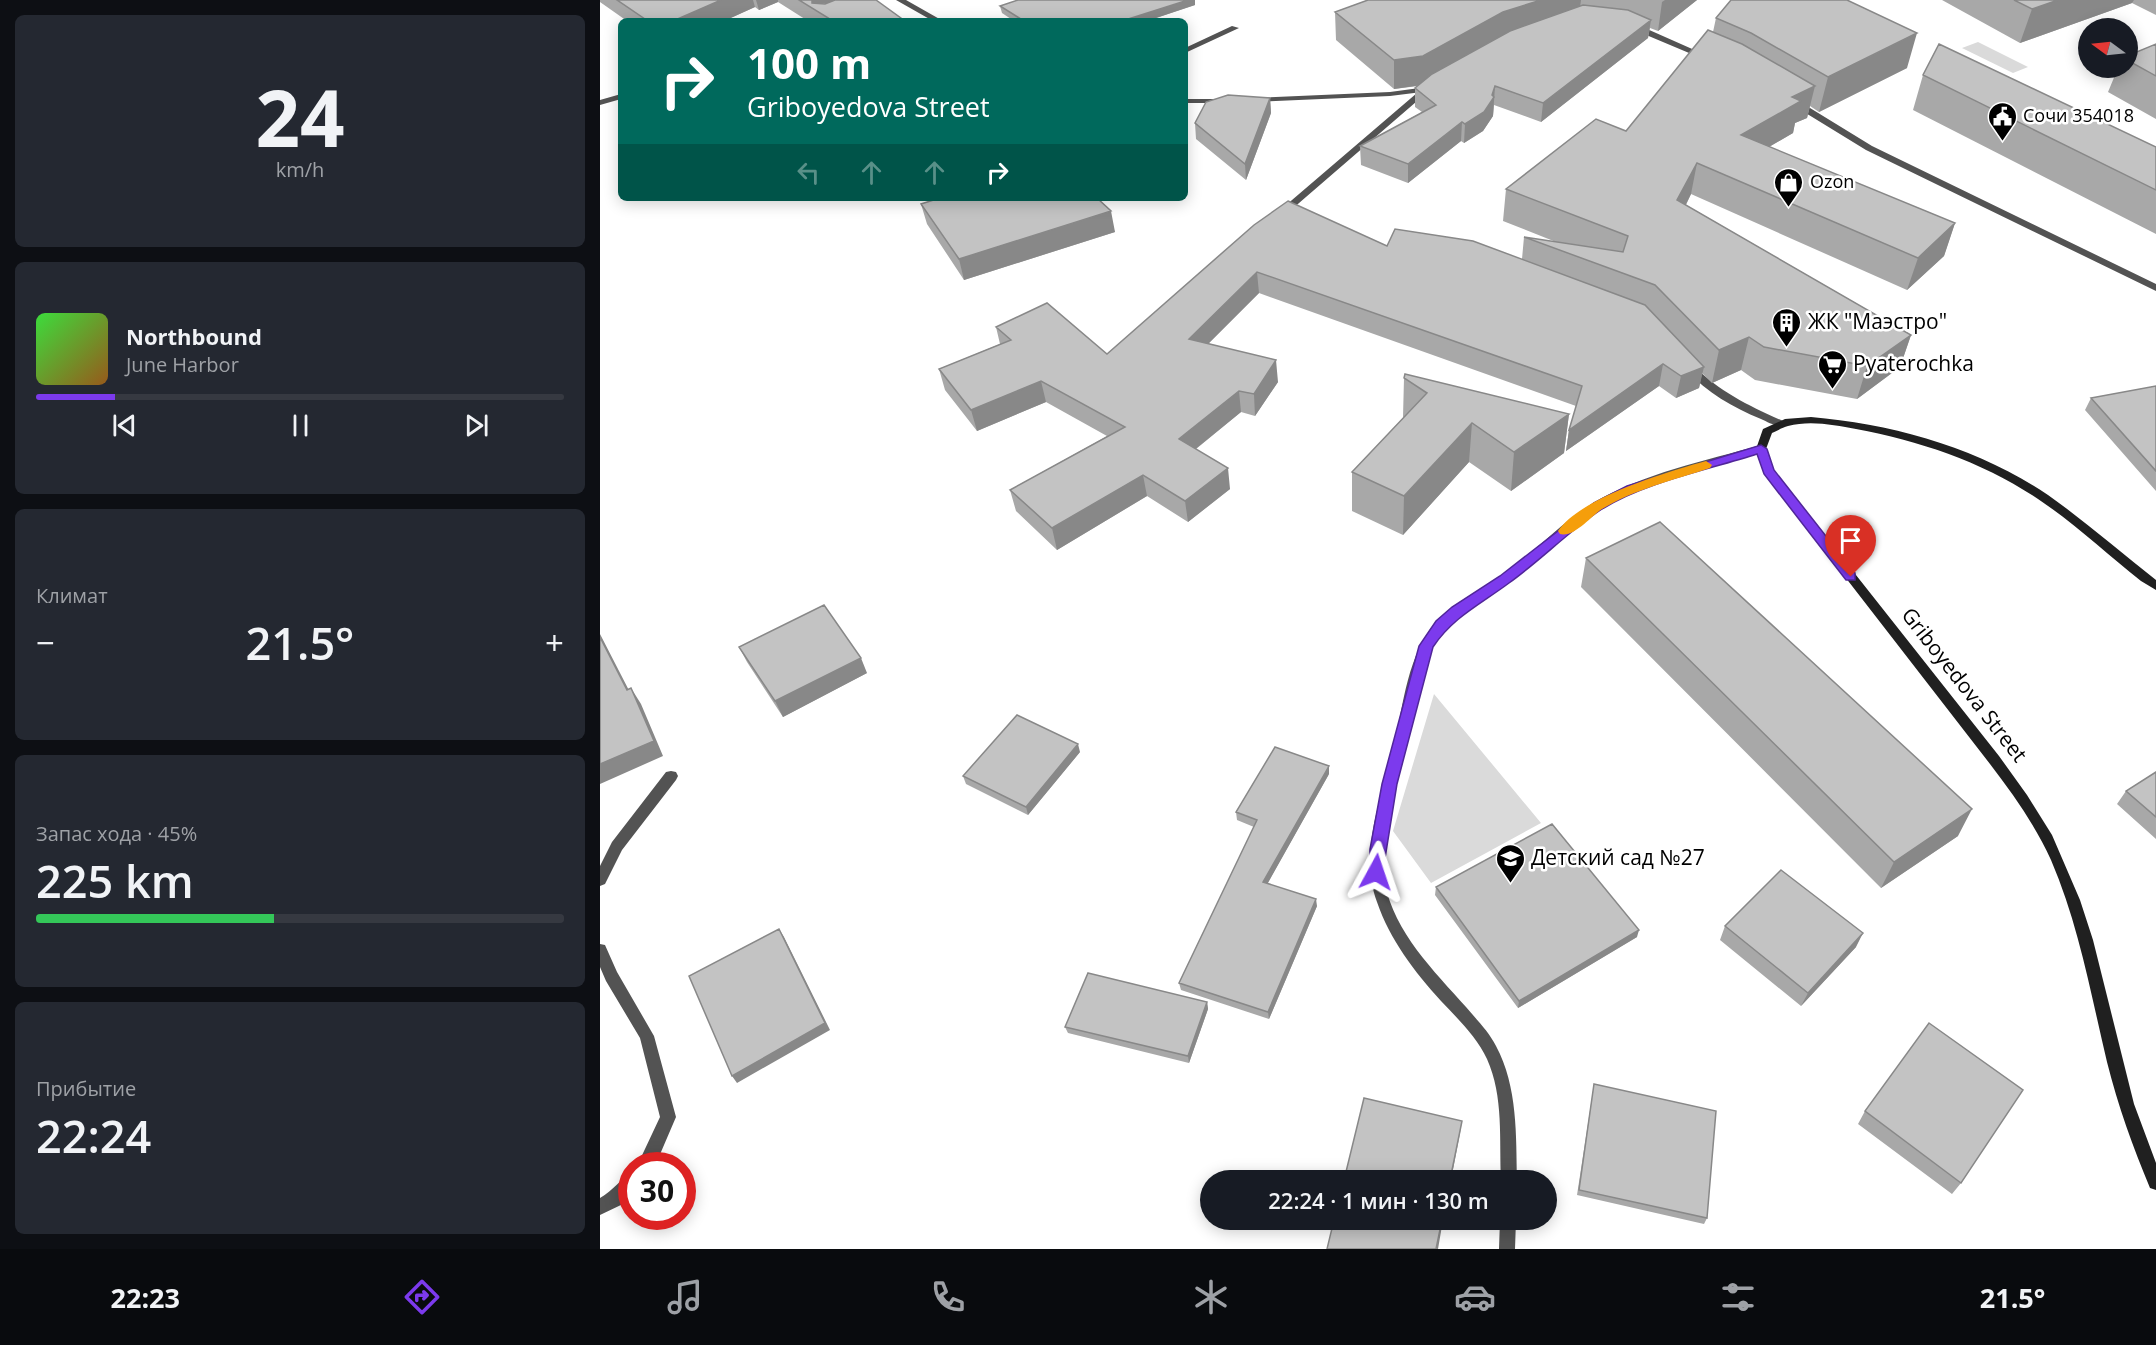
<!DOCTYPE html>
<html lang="ru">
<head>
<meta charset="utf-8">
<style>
	:root { --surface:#171b24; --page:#242831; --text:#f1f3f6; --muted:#9ea1a6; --line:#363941; --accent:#7c3aed }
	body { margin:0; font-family:"Open Sans",sans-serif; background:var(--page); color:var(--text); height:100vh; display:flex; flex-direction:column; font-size:22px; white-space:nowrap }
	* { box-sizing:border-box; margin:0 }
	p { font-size:20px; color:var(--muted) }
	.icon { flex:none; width:33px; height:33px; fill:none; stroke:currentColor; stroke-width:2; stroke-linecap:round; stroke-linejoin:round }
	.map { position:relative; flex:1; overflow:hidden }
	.details { display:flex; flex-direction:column; gap:15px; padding:15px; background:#0d0f14; width:600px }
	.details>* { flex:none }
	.banner { position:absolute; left:18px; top:18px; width:570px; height:183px; border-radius:9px; box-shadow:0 3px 15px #0003; background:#00695c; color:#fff; overflow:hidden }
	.needle { width:39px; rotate:285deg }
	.buttons { position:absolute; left:1478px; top:18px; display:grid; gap:12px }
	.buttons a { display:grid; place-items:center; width:60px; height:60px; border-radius:50%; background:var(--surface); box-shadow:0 3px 15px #0003; font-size:30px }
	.speed { position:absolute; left:18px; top:1152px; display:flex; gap:12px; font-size:30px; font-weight:700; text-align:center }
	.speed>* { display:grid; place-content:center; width:78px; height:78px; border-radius:50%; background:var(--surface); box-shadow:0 3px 15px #0003; line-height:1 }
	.speed .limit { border:9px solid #d22; background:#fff; color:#111 }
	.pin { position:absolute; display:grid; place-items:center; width:51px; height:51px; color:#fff; margin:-62px -26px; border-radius:50% 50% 50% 0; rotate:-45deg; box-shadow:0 0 6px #0007 }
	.pin .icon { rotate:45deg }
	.me { position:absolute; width:66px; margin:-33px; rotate:5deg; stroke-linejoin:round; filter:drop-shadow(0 0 4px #0008) }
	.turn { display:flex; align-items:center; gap:21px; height:126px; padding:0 30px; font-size:27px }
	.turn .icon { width:78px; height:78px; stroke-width:2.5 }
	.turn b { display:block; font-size:42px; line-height:51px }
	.lanes { display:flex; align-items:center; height:57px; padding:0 30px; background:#0003; justify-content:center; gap:30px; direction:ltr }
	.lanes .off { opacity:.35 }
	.big { font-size:45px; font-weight:600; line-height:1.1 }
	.details .card { flex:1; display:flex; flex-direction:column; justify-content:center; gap:9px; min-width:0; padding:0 21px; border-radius:9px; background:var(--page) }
	.details .dial { align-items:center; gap:0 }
	.dial b { font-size:78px; line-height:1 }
	.song { display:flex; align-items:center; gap:18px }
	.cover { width:72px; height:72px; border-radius:9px; background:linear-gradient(135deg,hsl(120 70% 55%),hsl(30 70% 35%)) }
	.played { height:6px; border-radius:3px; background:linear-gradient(90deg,var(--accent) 15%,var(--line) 15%) }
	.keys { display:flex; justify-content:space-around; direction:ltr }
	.heat { display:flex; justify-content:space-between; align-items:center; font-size:33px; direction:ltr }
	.charge { height:9px; border-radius:4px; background:linear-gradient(90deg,#34c759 45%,var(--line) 0) }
	.trip { position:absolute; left:600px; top:1170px; width:357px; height:60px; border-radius:30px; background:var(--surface); box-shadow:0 3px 15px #0003; font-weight:600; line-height:60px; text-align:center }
	.tabs { display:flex; height:96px; justify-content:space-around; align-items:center; background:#090b0e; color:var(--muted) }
	.tabs .icon { width:42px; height:42px }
	.tabs .active { color:var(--accent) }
	.tabs b { font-size:27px; color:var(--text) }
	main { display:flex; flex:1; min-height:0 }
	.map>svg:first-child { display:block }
	.green { fill:#dadada }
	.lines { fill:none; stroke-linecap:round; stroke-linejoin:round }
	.lane { fill:#535353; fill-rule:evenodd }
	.street { fill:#535353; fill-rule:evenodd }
	.secondary { fill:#202020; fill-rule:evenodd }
	.wall { fill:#a8a8a8 }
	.shaded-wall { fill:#888 }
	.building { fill:#c3c3c3; stroke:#888; stroke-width:1.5 }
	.route { fill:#7c3aed; stroke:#51269a; stroke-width:1.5 }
	.slow { fill:#f59e0b }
	.labels { text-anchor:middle; stroke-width:5; stroke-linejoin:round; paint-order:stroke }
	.far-poi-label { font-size:18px; fill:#000; stroke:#fff; text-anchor:start }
	.poi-label { font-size:21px; fill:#000; stroke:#fff; text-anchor:start }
	.street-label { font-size:21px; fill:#000; stroke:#fff }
</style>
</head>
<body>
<main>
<section class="details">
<div class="card dial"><b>24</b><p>km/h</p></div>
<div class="card">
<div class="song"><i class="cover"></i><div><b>Northbound</b><p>June Harbor</p></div></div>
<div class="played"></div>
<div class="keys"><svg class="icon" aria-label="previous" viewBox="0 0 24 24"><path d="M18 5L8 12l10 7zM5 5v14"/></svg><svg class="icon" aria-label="pause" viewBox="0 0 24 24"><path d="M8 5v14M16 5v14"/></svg><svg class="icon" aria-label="next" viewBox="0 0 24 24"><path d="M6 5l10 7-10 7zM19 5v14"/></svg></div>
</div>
<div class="card"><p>Климат</p>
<div class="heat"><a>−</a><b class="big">21.5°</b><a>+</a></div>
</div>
<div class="card"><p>Запас хода · 45%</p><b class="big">225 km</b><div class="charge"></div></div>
<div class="card"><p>Прибытие</p><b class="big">22:24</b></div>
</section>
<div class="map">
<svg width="1556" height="1249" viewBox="0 0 1556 1249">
	<rect width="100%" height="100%" fill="#fff"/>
	<path class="green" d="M1378 42 1428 67 1413 73 1362 48Z
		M834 694 941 823 831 883 793 831Z"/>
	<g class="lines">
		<path class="lane" d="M296 0H306L343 21H333Z
			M632 26 639 28 585 53V48Z
			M827 87 831 89 830 91 790 96 655 102 651 100 655 98 790 92Z
			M585 99H625L629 101 625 103H585Z
			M1090 365 1094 366C1120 392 1149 406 1183 421L1184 423 1183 425C1175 427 1168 422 1161 419 1132 407 1108 393 1086 370V366Z"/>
		<path class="street" d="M1032 25H1038L1108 56 1101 58 1032 29Z
			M824 87 831 89 684 216H678V212Z
			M21 94V99L0 105V100Z
			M1191 100H1197L1272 146 1556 284V291L1266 150 1191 104Z
			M1161 445 1165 446 1166 449 1165 452C1110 467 1050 479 1001 509 968 529 942 558 912 581 876 606 844 617 827 660 818 690 813 719 806 749 796 793 777 837 785 883 794 932 834 971 866 1007 877 1020 889 1032 896 1046 918 1087 916 1136 917 1180H901C899 1140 904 1097 887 1059 877 1037 857 1018 841 1001 814 971 790 940 777 902 760 856 778 807 790 762 802 720 803 672 827 634 844 607 875 594 900 577 933 554 959 524 993 503 1044 473 1105 461 1161 445Z
			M71 771 76 772 78 776 76 780 22 850 5 884 0 886V866L12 842 66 772Z
			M0 944 5 945 17 972 54 1036 76 1117 55 1166H37L60 1117 40 1038 6 981 0 967Z
			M32 1173V1194L23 1204 0 1215V1198C13 1191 21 1178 32 1173Z
			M900 1220H916L915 1249H899Z"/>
		<path class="secondary" d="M1211 417C1293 424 1379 448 1448 495 1485 521 1520 552 1556 580V590L1541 581C1507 554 1474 523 1438 499 1383 462 1320 441 1256 429 1235 425 1210 420 1188 426 1183 427 1177 431 1172 433L1166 449 1173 470 1399 756 1427 795 1452 835 1480 900 1493 940 1534 1104 1556 1163V1190L1550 1188C1533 1147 1518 1106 1507 1062 1491 995 1479 925 1451 860 1435 825 1413 794 1390 764L1163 471 1156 449 1163 429 1185 419Z"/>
	</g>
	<path class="wall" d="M0 0H276L305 21H208L178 2 159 10 155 7 124 21H27L0 2Z
		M768 0H1097L1058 31 1050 28 1048 38 941 122 894 105 893 116 883 131 864 143 861 141 808 183 761 165 760 146 822 112 815 107V88L818 86 794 89 736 40 735 12Z
		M1342 0H1556V15L1532 3 1420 43Z
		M595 5 547 21H414L402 13 400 6Z
		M1116 18 1307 68 1219 112 1210 106 1207 118 1195 123 1193 133 1169 147 1355 223 1344 256 1307 290 1091 194 1086 205 1311 335 1300 367 1257 399 1155 380 1141 370 1112 383 1102 373 1099 388 1076 398 1059 386 966 451 969 430 976 406 659 293 608 344 678 382 655 416 641 412 596 449 630 489 588 522 547 496 457 550 416 511 410 490 507 436 446 402 377 431 345 390 339 369 400 344 396 327 507 354 654 225 787 246 922 259 924 237 956 242 903 221 906 189 1026 131 1113 32Z
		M1556 44V119L1508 92 1518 68H1527V56Z
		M1323 75 1556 147V234L1313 110Z
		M670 98 671 113 646 180 596 139 595 123Z
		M334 198H497L515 232 364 280 327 224 321 204 336 199Z
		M804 378 969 414 964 453 911 491 869 462 803 535 752 511V472L804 417H803Z
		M1556 386V491L1485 410 1491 398Z
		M986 558 1358 836 1281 888 981 587Z
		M139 647 267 673 183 717 147 662Z
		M480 752 428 815 366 784 363 776Z
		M1556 772V839L1517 804 1526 791Z
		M729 774 667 884 717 906 669 1019 581 990 579 983 654 827 637 820 636 812Z
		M836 887 1037 937 918 1008 835 895Z
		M1125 926 1256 947 1201 1006 1120 940Z
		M607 1002 608 1009 589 1063 468 1033 465 1027Z
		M994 1084 1107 1218 1104 1224 977 1195Z
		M1265 1111 1361 1183 1352 1194 1258 1124Z"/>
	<path class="shaded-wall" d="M121 0H153L155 7 124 21H73Z
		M156 0H178V2L159 10Z
		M212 0H258L259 3H212Z
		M588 0H595V5L547 21H522Z
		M941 0H981L979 15 822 85 794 89V60L903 12Z
		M1065 0H1097L1058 31 1062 2Z
		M1458 0H1534L1532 3 1420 43 1432 9Z
		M1051 20 1048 38 941 122 943 103Z
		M1317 33 1307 68 1219 112 1228 77Z
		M895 86 893 116 883 131 864 143 865 124 892 95Z
		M1215 86 1207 118 1195 123 1193 133 1134 167 1141 135 1192 97Z
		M670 98 671 113 646 180 645 164Z
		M862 122 861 141 808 183V164Z
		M1097 163 1091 194 1072 232 1077 200Z
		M511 211 515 232 364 280 359 259Z
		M1355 223 1344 256 1307 290 1318 258Z
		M657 272 659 293 592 360 589 339Z
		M1311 335 1300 367 1257 399 1267 366Z
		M1149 337 1141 370 1112 383 1119 350Z
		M676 360 678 382 655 416 654 394Z
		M1063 364 1059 386 966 451 969 430Z
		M1104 367 1099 388 1076 398 1081 376Z
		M441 381 446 402 377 431 371 410Z
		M639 391 641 412 582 460 579 439Z
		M969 414 964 453 911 491 914 452Z
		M872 423 869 462 803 535 804 496Z
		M628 468 630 489 588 522 585 501Z
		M543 475 547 496 457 550 452 528Z
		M0 634 37 706 27 690 0 637Z
		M261 658 267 673 183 717 175 701Z
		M31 688 41 704 63 756 0 784V764Z
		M478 744 480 752 428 815 426 807Z
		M729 766V774L664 890 663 882Z
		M1372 809 1358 836 1281 888 1294 862Z
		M716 899 717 906 669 1019 668 1012Z
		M179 929 184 937 230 1030 137 1083 132 1076Z
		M1039 930 1037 937 918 1008 919 1001Z
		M1263 933 1256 947 1201 1006 1208 993Z
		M607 1002 608 1009 589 1063 588 1056Z
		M862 1121 860 1133 851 1180H850Z
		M842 1220H843L838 1249H836Z"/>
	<path class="building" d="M17 0H121L73 21H48Z
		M199 0H212V3L225 4 235 0H276L305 21H233Z
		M418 0H588L522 21H424L400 6Z
		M768 0H941L903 12 823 56 794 60 735 12Z
		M1131 0H1247L1317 33 1228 77 1151 33 1116 18Z
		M1414 0H1458L1432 9Z
		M983 5 1028 10 1051 20 943 103 895 86 892 95 894 97 884 112 865 124 862 122 808 164 760 146 836 105 815 88 832 74 910 31Z
		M1108 30 1142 44 1215 86 1192 97 1201 101 1141 135 1355 223 1318 258 1097 163 1077 200 1311 335 1267 366 1164 347 1149 337 1119 350 1055 285 924 237 1023 252 1028 236 906 189 996 119 1026 131Z
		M1339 44 1556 147V190L1323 75Z
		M1556 44V76L1527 60V56Z
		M628 95 670 98 645 164 595 123 606 102Z
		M340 198H497L511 211 359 259 321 204Z
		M688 201 787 246 795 229 873 241 1045 305 1104 367 1081 376 1063 364 969 430 982 386 657 272 589 339 676 360 654 394 639 391 579 439 628 468 585 501 543 475 452 528 410 490 525 427 441 381 371 410 339 369 411 340 396 327 447 303 507 354 654 225Z
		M805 374 969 414 914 452 872 423 804 496 752 472 827 393 804 378Z
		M1556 386V471L1491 398Z
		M1060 522 1372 809 1294 862 986 558Z
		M224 605 261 658 175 701 139 647Z
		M0 637 27 690 31 688 54 741 0 764Z
		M417 715 478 744 426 807 363 776Z
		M675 747 729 766 663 882 716 899 668 1012 579 983 657 820 636 812Z
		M1556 772V817L1526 791Z
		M952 824 1039 930 919 1001 836 887Z
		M1181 870 1263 933 1208 993 1125 926Z
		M179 929 225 1023 132 1076 89 976Z
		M488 973 607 1002 588 1056 465 1027Z
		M1329 1023 1423 1090 1361 1183 1265 1111Z
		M994 1084 1116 1111 1107 1218 979 1190Z
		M764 1098 862 1121 850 1180H744Z
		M734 1220H842L836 1249H727Z"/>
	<path class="route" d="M1161 445 1167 449 1174 470 1255 573V580H1246L1164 474 1157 454C1108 470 1045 482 1002 509 969 531 941 560 909 583 881 604 853 617 833 647L797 784 782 877H771L769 872 770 849 782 784 819 646 836 621 852 607 900 576 994 503 1027 486Z"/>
	<path class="slow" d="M1106 461 1112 465 1110 468C1074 480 1035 489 1002 509 991 516 974 538 960 534L958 531C981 497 1067 472 1106 461Z"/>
	<defs>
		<symbol id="civic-pin" viewBox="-11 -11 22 30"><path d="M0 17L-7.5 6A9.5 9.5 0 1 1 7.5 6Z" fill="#000" stroke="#fff"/><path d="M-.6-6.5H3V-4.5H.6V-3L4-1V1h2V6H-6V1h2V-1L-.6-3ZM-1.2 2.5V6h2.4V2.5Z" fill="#fff"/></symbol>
		<symbol id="shop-pin" viewBox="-11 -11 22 30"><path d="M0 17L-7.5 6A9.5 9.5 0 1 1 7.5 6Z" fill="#000" stroke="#fff"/><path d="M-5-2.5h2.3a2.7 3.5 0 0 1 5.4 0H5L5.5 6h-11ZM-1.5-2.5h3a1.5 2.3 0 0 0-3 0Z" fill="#fff"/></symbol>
		<symbol id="building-pin" viewBox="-11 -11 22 30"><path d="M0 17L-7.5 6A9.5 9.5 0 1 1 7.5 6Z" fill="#000" stroke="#fff"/><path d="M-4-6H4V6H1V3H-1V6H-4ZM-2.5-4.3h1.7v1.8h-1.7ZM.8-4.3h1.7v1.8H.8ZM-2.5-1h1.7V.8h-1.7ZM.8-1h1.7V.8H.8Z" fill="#fff"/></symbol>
		<symbol id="supermarket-pin" viewBox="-11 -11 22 30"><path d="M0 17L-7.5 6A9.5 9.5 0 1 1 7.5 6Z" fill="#000" stroke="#fff"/><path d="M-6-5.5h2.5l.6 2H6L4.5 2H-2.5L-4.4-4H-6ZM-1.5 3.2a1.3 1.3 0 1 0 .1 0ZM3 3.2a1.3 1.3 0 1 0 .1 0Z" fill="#fff"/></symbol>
		<symbol id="school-pin" viewBox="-11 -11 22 30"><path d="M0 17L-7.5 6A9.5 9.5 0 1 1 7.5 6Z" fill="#000" stroke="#fff"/><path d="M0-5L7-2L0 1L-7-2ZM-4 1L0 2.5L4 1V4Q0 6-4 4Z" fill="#fff"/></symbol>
	</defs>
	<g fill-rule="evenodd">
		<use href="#civic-pin" x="1386" y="100" width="33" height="45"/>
		<use href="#shop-pin" x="1172" y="166" width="33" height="45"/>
		<use href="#building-pin" x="1170" y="306" width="33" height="45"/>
		<use href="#supermarket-pin" x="1216" y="348" width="33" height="45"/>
		<use href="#school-pin" x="894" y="842" width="33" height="45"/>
	</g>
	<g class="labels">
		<g class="far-poi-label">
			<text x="1423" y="122">Сочи 354018</text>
			<text x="1210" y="188">Ozon</text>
		</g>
		<g class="poi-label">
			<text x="1208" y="329">ЖК "Маэстро"</text>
			<text x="1253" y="371">Pyaterochka</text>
			<text x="931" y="865">Детский сад №27</text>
		</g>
		<g class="street-label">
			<text transform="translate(1364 685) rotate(52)" y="7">Griboyedova Street</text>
		</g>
	</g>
</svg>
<div class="buttons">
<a><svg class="needle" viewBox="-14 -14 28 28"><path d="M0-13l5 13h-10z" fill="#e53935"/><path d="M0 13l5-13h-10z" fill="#9ea1a6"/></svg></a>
</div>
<div class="speed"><div class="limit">30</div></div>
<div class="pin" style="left:1251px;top:577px;background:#d93025"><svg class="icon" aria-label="arrive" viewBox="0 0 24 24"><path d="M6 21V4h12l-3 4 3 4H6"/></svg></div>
<svg class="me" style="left:776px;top:872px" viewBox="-20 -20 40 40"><path d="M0-17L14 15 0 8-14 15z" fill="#7c3aed" stroke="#fff" stroke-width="4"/></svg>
<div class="trip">22:24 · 1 мин · 130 m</div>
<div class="banner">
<div class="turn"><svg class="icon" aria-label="right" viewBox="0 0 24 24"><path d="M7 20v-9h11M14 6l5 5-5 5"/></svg><div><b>100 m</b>Griboyedova Street</div></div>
<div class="lanes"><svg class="icon off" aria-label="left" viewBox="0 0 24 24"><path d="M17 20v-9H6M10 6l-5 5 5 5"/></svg><svg class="icon off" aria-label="ahead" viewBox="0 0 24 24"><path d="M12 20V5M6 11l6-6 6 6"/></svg><svg class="icon off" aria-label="ahead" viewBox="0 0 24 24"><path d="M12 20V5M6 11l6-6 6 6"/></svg><svg class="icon" aria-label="right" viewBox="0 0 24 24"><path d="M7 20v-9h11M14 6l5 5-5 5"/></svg></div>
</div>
</div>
</main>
<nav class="tabs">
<b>22:23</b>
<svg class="icon active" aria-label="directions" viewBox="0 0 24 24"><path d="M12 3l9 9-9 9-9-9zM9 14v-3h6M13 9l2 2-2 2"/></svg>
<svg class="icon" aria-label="music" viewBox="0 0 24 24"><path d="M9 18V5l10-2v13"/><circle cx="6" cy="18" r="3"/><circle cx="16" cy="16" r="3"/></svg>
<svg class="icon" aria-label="phone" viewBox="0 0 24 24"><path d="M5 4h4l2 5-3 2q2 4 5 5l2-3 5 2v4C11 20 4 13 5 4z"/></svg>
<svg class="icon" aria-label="climate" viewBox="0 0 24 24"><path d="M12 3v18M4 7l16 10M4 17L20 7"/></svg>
<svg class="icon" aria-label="car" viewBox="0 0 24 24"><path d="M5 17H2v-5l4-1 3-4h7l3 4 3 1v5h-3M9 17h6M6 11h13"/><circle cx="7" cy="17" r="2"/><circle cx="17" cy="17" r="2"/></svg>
<svg class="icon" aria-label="filters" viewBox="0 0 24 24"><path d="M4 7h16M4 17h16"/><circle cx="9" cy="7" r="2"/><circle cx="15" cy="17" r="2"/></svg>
<b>21.5°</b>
</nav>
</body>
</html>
